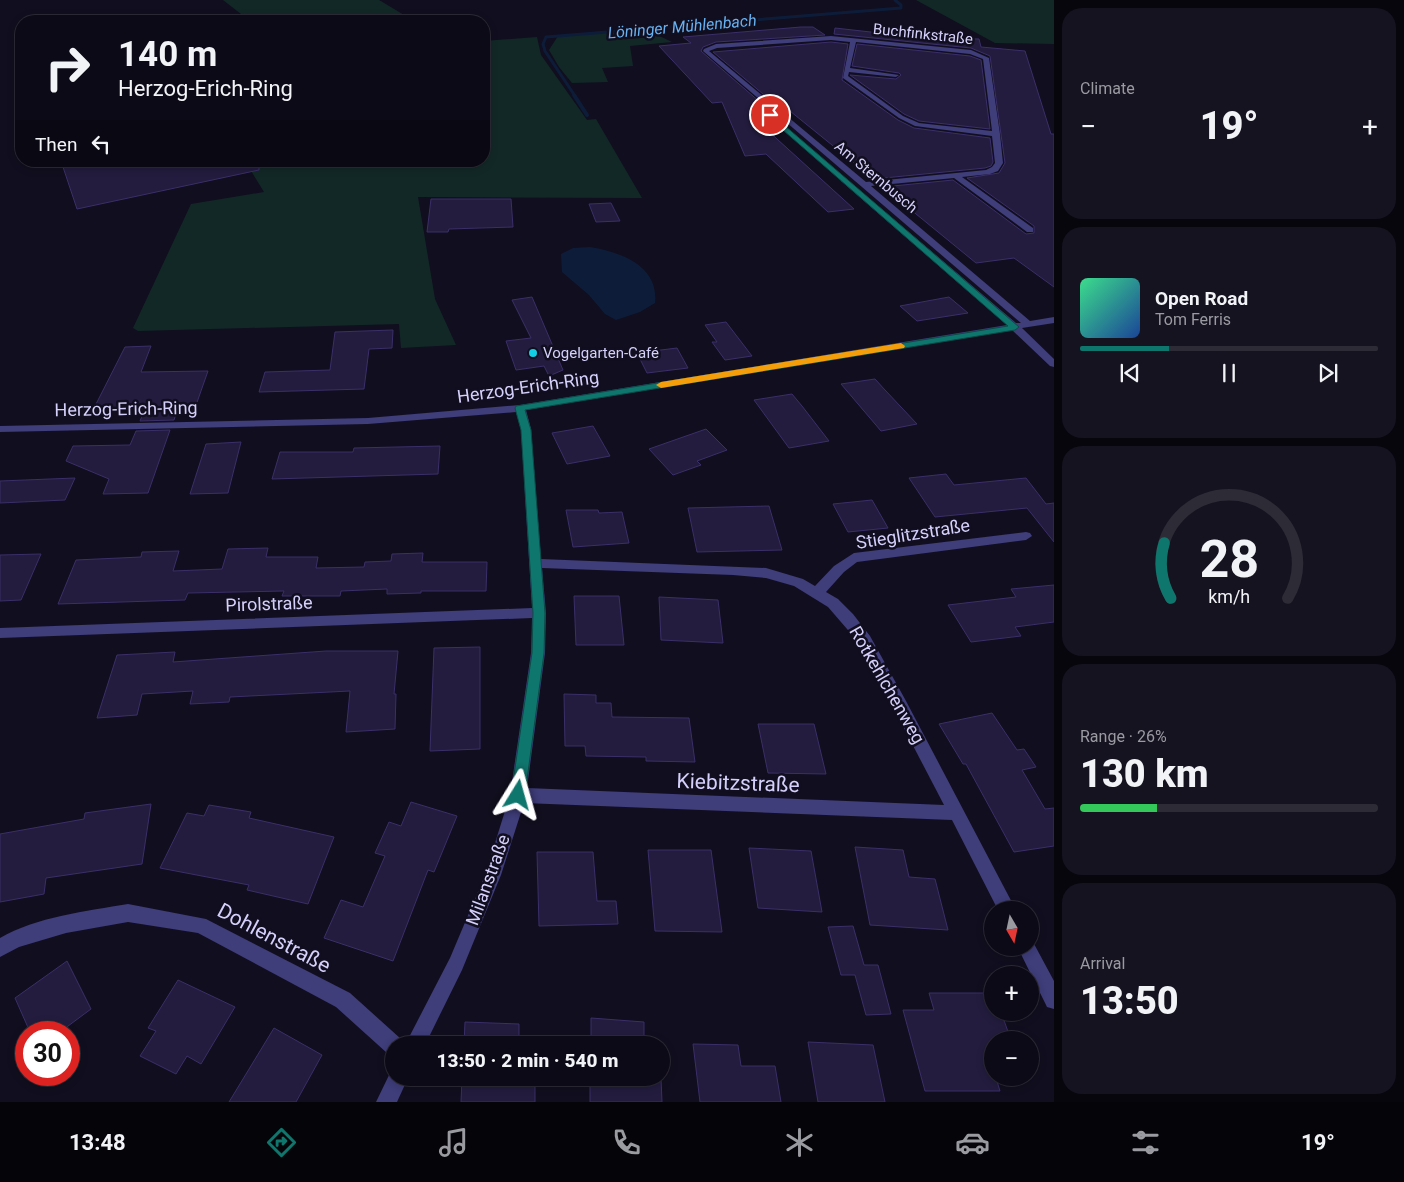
<!DOCTYPE html>
<html lang="en">
<head>
<meta charset="utf-8">
<style>
	:root { --surface:#0d0a17; --page:#161320; --text:#f1f3f6; --muted:#9a9aa1; --line:#2d2b36; --accent:#0f766e }
	body { margin:0; font-family:Roboto,sans-serif; background:var(--page); color:var(--text); height:100vh; display:flex; flex-direction:column; font-size:19px; white-space:nowrap }
	* { box-sizing:border-box; margin:0 }
	p { font-size:16px; color:var(--muted) }
	.icon { flex:none; width:28px; height:28px; fill:none; stroke:currentColor; stroke-width:2; stroke-linecap:round; stroke-linejoin:round }
	.map { position:relative; flex:1; overflow:hidden }
	.details { display:flex; flex-direction:column; gap:8px; padding:8px; background:#07060d; width:350px }
	.details>* { flex:none }
	.hud { position:absolute; left:15px; top:15px; width:475px; height:152px; border-radius:20px; box-shadow:0 2px 8px #0003,0 0 0 1px var(--line); background:#0d0a17; color:var(--text); overflow:hidden }
	.needle { width:32px; rotate:171deg }
	.fabs { position:absolute; left:984px; top:901px; display:grid; gap:10px }
	.fabs a { display:grid; place-items:center; width:55px; height:55px; border-radius:50%; background:var(--surface); box-shadow:0 2px 8px #0003,0 0 0 1px var(--line); font-size:25px }
	.speed { position:absolute; left:15px; top:1021px; display:flex; gap:10px; font-size:25px; font-weight:700; text-align:center }
	.speed>* { display:grid; place-content:center; width:65px; height:65px; border-radius:50%; background:var(--surface); box-shadow:0 2px 8px #0003,0 0 0 1px var(--line); line-height:1 }
	.speed .limit { border:8px solid #d22; background:#fff; color:#111 }
	.pin { position:absolute; display:grid; place-items:center; width:42px; height:42px; color:#fff; margin:-21px; border:2px solid #fff; border-radius:50%; box-shadow:0 1px 5px #0007 }
	.me { position:absolute; width:55px; margin:-28px; rotate:8deg; stroke-linejoin:round; filter:drop-shadow(0 0 4px #0008) }
	.turn { display:flex; align-items:center; gap:18px; height:105px; padding:0 20px; font-size:22px }
	.turn .icon { width:65px; height:65px; stroke-width:2.5 }
	.turn b { display:block; font-size:35px; line-height:42px }
	.then { display:flex; align-items:center; height:48px; padding:0 20px; background:#0003; gap:10px; font-size:19px }
	.big { font-size:38px; font-weight:800; line-height:1.1 }
	.details .card { flex:1; display:flex; flex-direction:column; justify-content:center; gap:8px; min-width:0; padding:0 18px; border-radius:20px; background:var(--page) }
	.details .dial { align-items:center; gap:0 }
	.dial svg { height:130px; overflow:visible; fill:none; stroke:var(--line); stroke-width:7; stroke-linecap:round; text-anchor:middle }
	.dial text { fill:var(--text); stroke:none }
	.song { display:flex; align-items:center; gap:15px }
	.cover { width:60px; height:60px; border-radius:8px; background:linear-gradient(135deg,hsl(150 70% 55%),hsl(220 70% 35%)) }
	.played { height:5px; border-radius:2px; background:linear-gradient(90deg,var(--accent) 30%,var(--line) 30%) }
	.keys { display:flex; justify-content:space-around; direction:ltr }
	.heat { display:flex; justify-content:space-between; align-items:center; font-size:28px; direction:ltr }
	.charge { height:8px; border-radius:4px; background:linear-gradient(90deg,#34c759 26%,var(--line) 0) }
	.trip { position:absolute; left:385px; top:1036px; width:285px; height:50px; border-radius:25px; background:var(--surface); box-shadow:0 2px 8px #0003,0 0 0 1px var(--line); font-weight:800; line-height:50px; text-align:center }
	.tab-bar { display:flex; height:80px; justify-content:space-around; align-items:center; background:#050409; color:var(--muted) }
	.tab-bar .icon { width:35px; height:35px }
	.tab-bar .on { color:var(--accent) }
	.tab-bar b { font-size:22px; color:var(--text) }
	main { display:flex; flex:1; min-height:0 }
	.map>svg:first-child { display:block }
	.green { fill:#122827 }
	.water { fill:#0d1d39 }
	.lines { fill:none; stroke-linecap:round; stroke-linejoin:round }
	.stream-far1 { stroke:#0d1d39; stroke-width:3 }
	.stream { stroke:#0d1d39; stroke-width:4 }
	.building { fill:#231c3e; stroke:#3b2f68 }
	.minor { fill:#3f3d7a; fill-rule:evenodd }
	.route { fill:#0f766e; stroke:#0a4d48 }
	.slow { fill:#f59e0b }
	.poi-dot { fill:#12d0e5; stroke:#110e1f; stroke-width:2 }
	.labels { text-anchor:middle; stroke-width:5; stroke-linejoin:round; paint-order:stroke }
	.far-street-label { font-size:15px; fill:#d5d0fb; stroke:#110e1f }
	.far-poi-label { font-size:15px; fill:#d5d0fb; stroke:#110e1f; text-anchor:start }
	.far-water-label { font-size:16px; font-style:italic; fill:#66b2f3; stroke:#110e1f }
	.street-label { font-size:18px; fill:#d5d0fb; stroke:#110e1f }
	.near-street-label { font-size:21px; fill:#d5d0fb; stroke:#110e1f }
</style>
</head>
<body>
<main>
<div class="map">
<svg width="1054" height="1102" viewBox="0 0 1054 1102">
	<rect width="100%" height="100%" fill="#110e1f"/>
	<path class="green" d="M223 0H379L414 21H250Z
		M916 0H1054V44L995 43Z
		M611 31 651 32 672 42 630 46 633 66 602 68 608 82 572 83 559 67 549 50 558 36Z
		M537 37 541 55 587 120 596 119 642 198 418 197 435 299 456 345 401 348 399 324 138 331 133 328 191 204 264 192 245 161H484V41Z"/>
	<path class="water" d="M590 247C621 252 659 266 655 303L640 312 616 320 605 314 589 295 562 272 561 254 573 248Z"/>
	<g class="lines">
		<path class="stream-far1" d="M575 96 545 51 543 44 546 37 901 8V5L895 0"/>
		<path class="stream" d="M574 95 587 115"/>
	</g>
	<path class="building" d="M801 27H813L825 35 716 42 703 47 701 51 776 116 766 129 854 209 828 212 766 154 745 156 722 102 712 103 659 46 691 43 683 37Z
		M835 28 924 38 979 39 981 47 1025 51 1051 134H1054V287L1014 258 976 263 883 187 953 180 1026 234 1034 233V226L967 178 999 173 1005 163 990 56 971 48 834 34Z
		M831 42 848 44 842 80 898 120 914 128 990 138 993 162 991 166 985 168 874 179 785 107 782 110 713 52Z
		M857 44 970 56 981 60 990 129 919 121 904 114 850 75 896 79 901 75 899 73 852 66Z
		M61 161H259V170L77 209Z
		M431 199H511L513 227 449 229 448 232H427Z
		M611 203 620 221 596 222 589 204Z
		M532 297 563 370 549 376 544 366 516 370 506 341 531 338 512 300Z
		M949 297 968 313 917 321 900 306Z
		M726 322 752 356 725 360 712 342H717L705 325Z
		M393 330 392 348 369 349 364 389 259 392 265 372 330 370 335 332Z
		M151 346 141 372 208 371 195 408H178L174 420 140 421 145 409 93 410 125 347Z
		M677 348 688 368 647 373 637 353Z
		M875 379 885 390 917 424 881 431 841 384Z
		M792 394 802 406 829 441 789 448 754 400Z
		M593 426 610 456 567 464 552 433Z
		M706 429 727 450 697 461 701 465 673 475 649 449Z
		M170 430 148 493 103 494 109 479 66 461 73 446 130 445 136 431Z
		M241 442 228 493 190 494 206 444Z
		M440 446 438 474 272 479 280 452H353L354 448Z
		M946 474 954 485 1026 478 1046 504 1054 503V542L1027 508 935 517 909 478Z
		M75 478 65 500 0 503V481Z
		M872 500 888 528 848 532 833 504Z
		M769 506 782 550 697 552 688 508Z
		M566 510H598L599 513 622 512 629 543 573 547Z
		M268 548 266 557H318L316 568 364 567 365 562 391 561 392 554 423 553 422 562H487L486 591H421V593L387 594V589L341 591 340 596H282L284 591 188 593 185 600 58 604 76 560 141 557 142 552 179 551 173 571 222 569 228 549Z
		M41 554 21 600 0 601V555Z
		M1054 585V622L1015 627 1021 636 971 642 948 605 1016 597 1011 589Z
		M574 596H619L624 645H576Z
		M659 597 718 600 723 643 661 640Z
		M480 647V749L430 751 434 648Z
		M326 651H398L394 694H396L395 729 346 732 350 691 230 697 229 702 190 704 193 691 142 694 137 715 97 718 117 655 175 652 173 662Z
		M564 694 596 695V703H611L612 717 689 718 695 762 646 761V757L586 756 585 746H565Z
		M992 713 1017 750 1024 749 1036 767 1022 770 1045 809 1054 808V846L1014 852 966 764H963L939 724Z
		M758 724H814L826 774 768 773Z
		M411 802 457 816 434 872 428 870 393 961 324 938 341 900 363 907 385 856 375 853 389 822 401 826Z
		M151 804 142 864 46 878 44 894 0 902V834L84 819 85 813Z
		M209 805 251 812 249 818 334 837 308 904 247 890 249 885 160 868 187 813 204 816Z
		M855 847 903 850 909 877 935 879 948 930 870 925Z
		M749 848 811 851 822 912 758 908Z
		M648 850H711L722 932 655 931Z
		M537 852H593L597 901H616L618 924 539 926Z
		M853 926 864 965H878L891 1014 866 1015 855 975H841L828 927Z
		M67 961 91 1009 60 1032H30L15 998Z
		M178 980 235 1007 201 1064 187 1056 176 1074 140 1056 156 1031 148 1028Z
		M929 993H992V1012H1001L1011 1040H992V1078H996L1000 1091H925L903 1010H934Z
		M591 1018 644 1022V1045H591Z
		M465 1022 519 1024V1045H464Z
		M274 1028 322 1055 296 1102H229Z
		M808 1042 873 1045 885 1102H818Z
		M693 1044 738 1045 741 1066H775L781 1102H700Z
		M462 1078H535V1102H461Z
		M590 1078H661L662 1102H590Z"/>
	<g class="lines">
		<path class="minor" d="M831 36 971 50 989 58 1000 134 1003 163 998 171 990 174 962 177 1033 228V232H1027L954 178 871 186 1030 321 1054 317V323L1022 328 1054 359V367L1050 366 1012 330 526 410 531 429 541 559 766 568 803 579 815 586 834 566 854 553 1026 532 1030 533 1032 536 1026 540 857 562 844 572 826 592 838 599 853 614 870 636 906 701 1016 910H998L952 820 524 803 501 875 462 970 425 1045H405L450 958 485 875 510 795 531 653 532 618 0 638V628L532 608 521 429 516 412 368 424 0 432V426L368 418 520 405 1007 325 841 181V177H844L1016 323H1021L703 51 704 49 716 44ZM831 40 850 42 843 78 899 118 915 126 992 136 995 163 992 167 986 170 866 182 709 51 717 48ZM856 42 970 54 983 59 992 131 919 123 903 116 848 76 849 72 896 77 899 75 850 68ZM542 568 733 575 766 578 794 586 828 607 860 644 944 805 527 788 545 653 546 613Z
			M128 904 206 919 350 993 401 1039 403 1045H394V1056L387 1053 336 1007 198 933 128 922 66 933 19 947 0 957V938C36 917 87 911 128 904Z
			M1030 940 1033 942 1054 981V1009L1047 1007 1018 948H1030Z
			M394 1070V1078H408L397 1102H376L391 1071Z"/>
	</g>
	<path class="route" d="M770 113 1019 327 1015 330 525 410 531 430 545 613 544 653 525 795 523 800 518 802 513 800 511 795 532 653 533 613 521 430 515 408 516 406 1008 326 768 117Z"/>
	<path class="slow" d="M901 343 905 346 904 348 661 388 656 385 661 382Z"/>
	<circle class="poi-dot" cx="533" cy="353" r="5"/>
	<g class="labels">
		<g class="far-street-label">
			<text transform="translate(923 34) rotate(6)" y="5">Buchfinkstraße</text>
			<text transform="translate(876 177) rotate(40)" y="5">Am Sternbusch</text>
		</g>
		<g class="far-poi-label">
			<text x="543" y="358">Vogelgarten-Café</text>
		</g>
		<g class="far-water-label">
			<text transform="translate(682 26) rotate(-5)" y="6">Löninger Mühlenbach</text>
		</g>
		<g class="street-label">
			<text transform="translate(528 387) rotate(-8)" y="6">Herzog-Erich-Ring</text>
			<text transform="translate(126 409) rotate(-1)" y="6">Herzog-Erich-Ring</text>
			<text transform="translate(913 534) rotate(-9)" y="6">Stieglitzstraße</text>
			<text transform="translate(269 604) rotate(-2)" y="6">Pirolstraße</text>
			<text transform="translate(887 685) rotate(60)" y="6">Rotkehlchenweg</text>
			<text transform="translate(488 880) rotate(-70)" y="6">Milanstraße</text>
		</g>
		<g class="near-street-label">
			<text transform="translate(738 783) rotate(2)" y="7">Kiebitzstraße</text>
			<text transform="translate(274 938) rotate(28)" y="7">Dohlenstraße</text>
		</g>
	</g>
</svg>
<div class="fabs">
<a><svg class="needle" viewBox="-14 -14 28 28"><path d="M0-13l5 13h-10z" fill="#e53935"/><path d="M0 13l5-13h-10z" fill="#9a9aa1"/></svg></a>
<a>+</a>
<a>−</a>
</div>
<div class="speed"><div class="limit">30</div></div>
<div class="pin" style="left:770px;top:115px;background:#d93025"><svg class="icon" aria-label="arrive" viewBox="0 0 24 24"><path d="M6 21V4h12l-3 4 3 4H6"/></svg></div>
<svg class="me" style="left:518px;top:795px" viewBox="-20 -20 40 40"><path d="M0-17L14 15 0 8-14 15z" fill="#0f766e" stroke="#fff" stroke-width="4"/></svg>
<div class="trip">13:50 · 2 min · 540 m</div>
<div class="hud">
<div class="turn"><svg class="icon" aria-label="right" viewBox="0 0 24 24"><path d="M7 20v-9h11M14 6l5 5-5 5"/></svg><div><b>140 m</b>Herzog-Erich-Ring</div></div>
<div class="then">Then<svg class="icon" aria-label="left" viewBox="0 0 24 24"><path d="M17 20v-9H6M10 6l-5 5 5 5"/></svg></div>
</div>
</div>
<section class="details">
<div class="card"><p>Climate</p>
<div class="heat"><a>−</a><b class="big">19°</b><a>+</a></div>
</div>
<div class="card">
<div class="song"><i class="cover"></i><div><b>Open Road</b><p>Tom Ferris</p></div></div>
<div class="played"></div>
<div class="keys"><svg class="icon" aria-label="previous" viewBox="0 0 24 24"><path d="M18 5L8 12l10 7zM5 5v14"/></svg><svg class="icon" aria-label="pause" viewBox="0 0 24 24"><path d="M8 5v14M16 5v14"/></svg><svg class="icon" aria-label="next" viewBox="0 0 24 24"><path d="M6 5l10 7-10 7zM19 5v14"/></svg></div>
</div>
<div class="card dial"><svg viewBox="0 0 100 80">
<path d="M14 69A42 42 0 1 1 86 69"/>
<path d="M14 69A42 42 0 0 1 10 35" stroke="#0f766e"/>
<text x="50" y="56" font-size="32" font-weight="700">28</text>
<text x="50" y="72" font-size="11">km/h</text>
</svg></div>
<div class="card"><p>Range · 26%</p><b class="big">130 km</b><div class="charge"></div></div>
<div class="card"><p>Arrival</p><b class="big">13:50</b></div>
</section>
</main>
<nav class="tab-bar">
<b>13:48</b>
<svg class="icon on" aria-label="directions" viewBox="0 0 24 24"><path d="M12 3l9 9-9 9-9-9zM9 14v-3h6M13 9l2 2-2 2"/></svg>
<svg class="icon" aria-label="music" viewBox="0 0 24 24"><path d="M9 18V5l10-2v13"/><circle cx="6" cy="18" r="3"/><circle cx="16" cy="16" r="3"/></svg>
<svg class="icon" aria-label="phone" viewBox="0 0 24 24"><path d="M5 4h4l2 5-3 2q2 4 5 5l2-3 5 2v4C11 20 4 13 5 4z"/></svg>
<svg class="icon" aria-label="climate" viewBox="0 0 24 24"><path d="M12 3v18M4 7l16 10M4 17L20 7"/></svg>
<svg class="icon" aria-label="car" viewBox="0 0 24 24"><path d="M5 17H2v-5l4-1 3-4h7l3 4 3 1v5h-3M9 17h6M6 11h13"/><circle cx="7" cy="17" r="2"/><circle cx="17" cy="17" r="2"/></svg>
<svg class="icon" aria-label="filters" viewBox="0 0 24 24"><path d="M4 7h16M4 17h16"/><circle cx="9" cy="7" r="2"/><circle cx="15" cy="17" r="2"/></svg>
<b>19°</b>
</nav>
</body>
</html>
